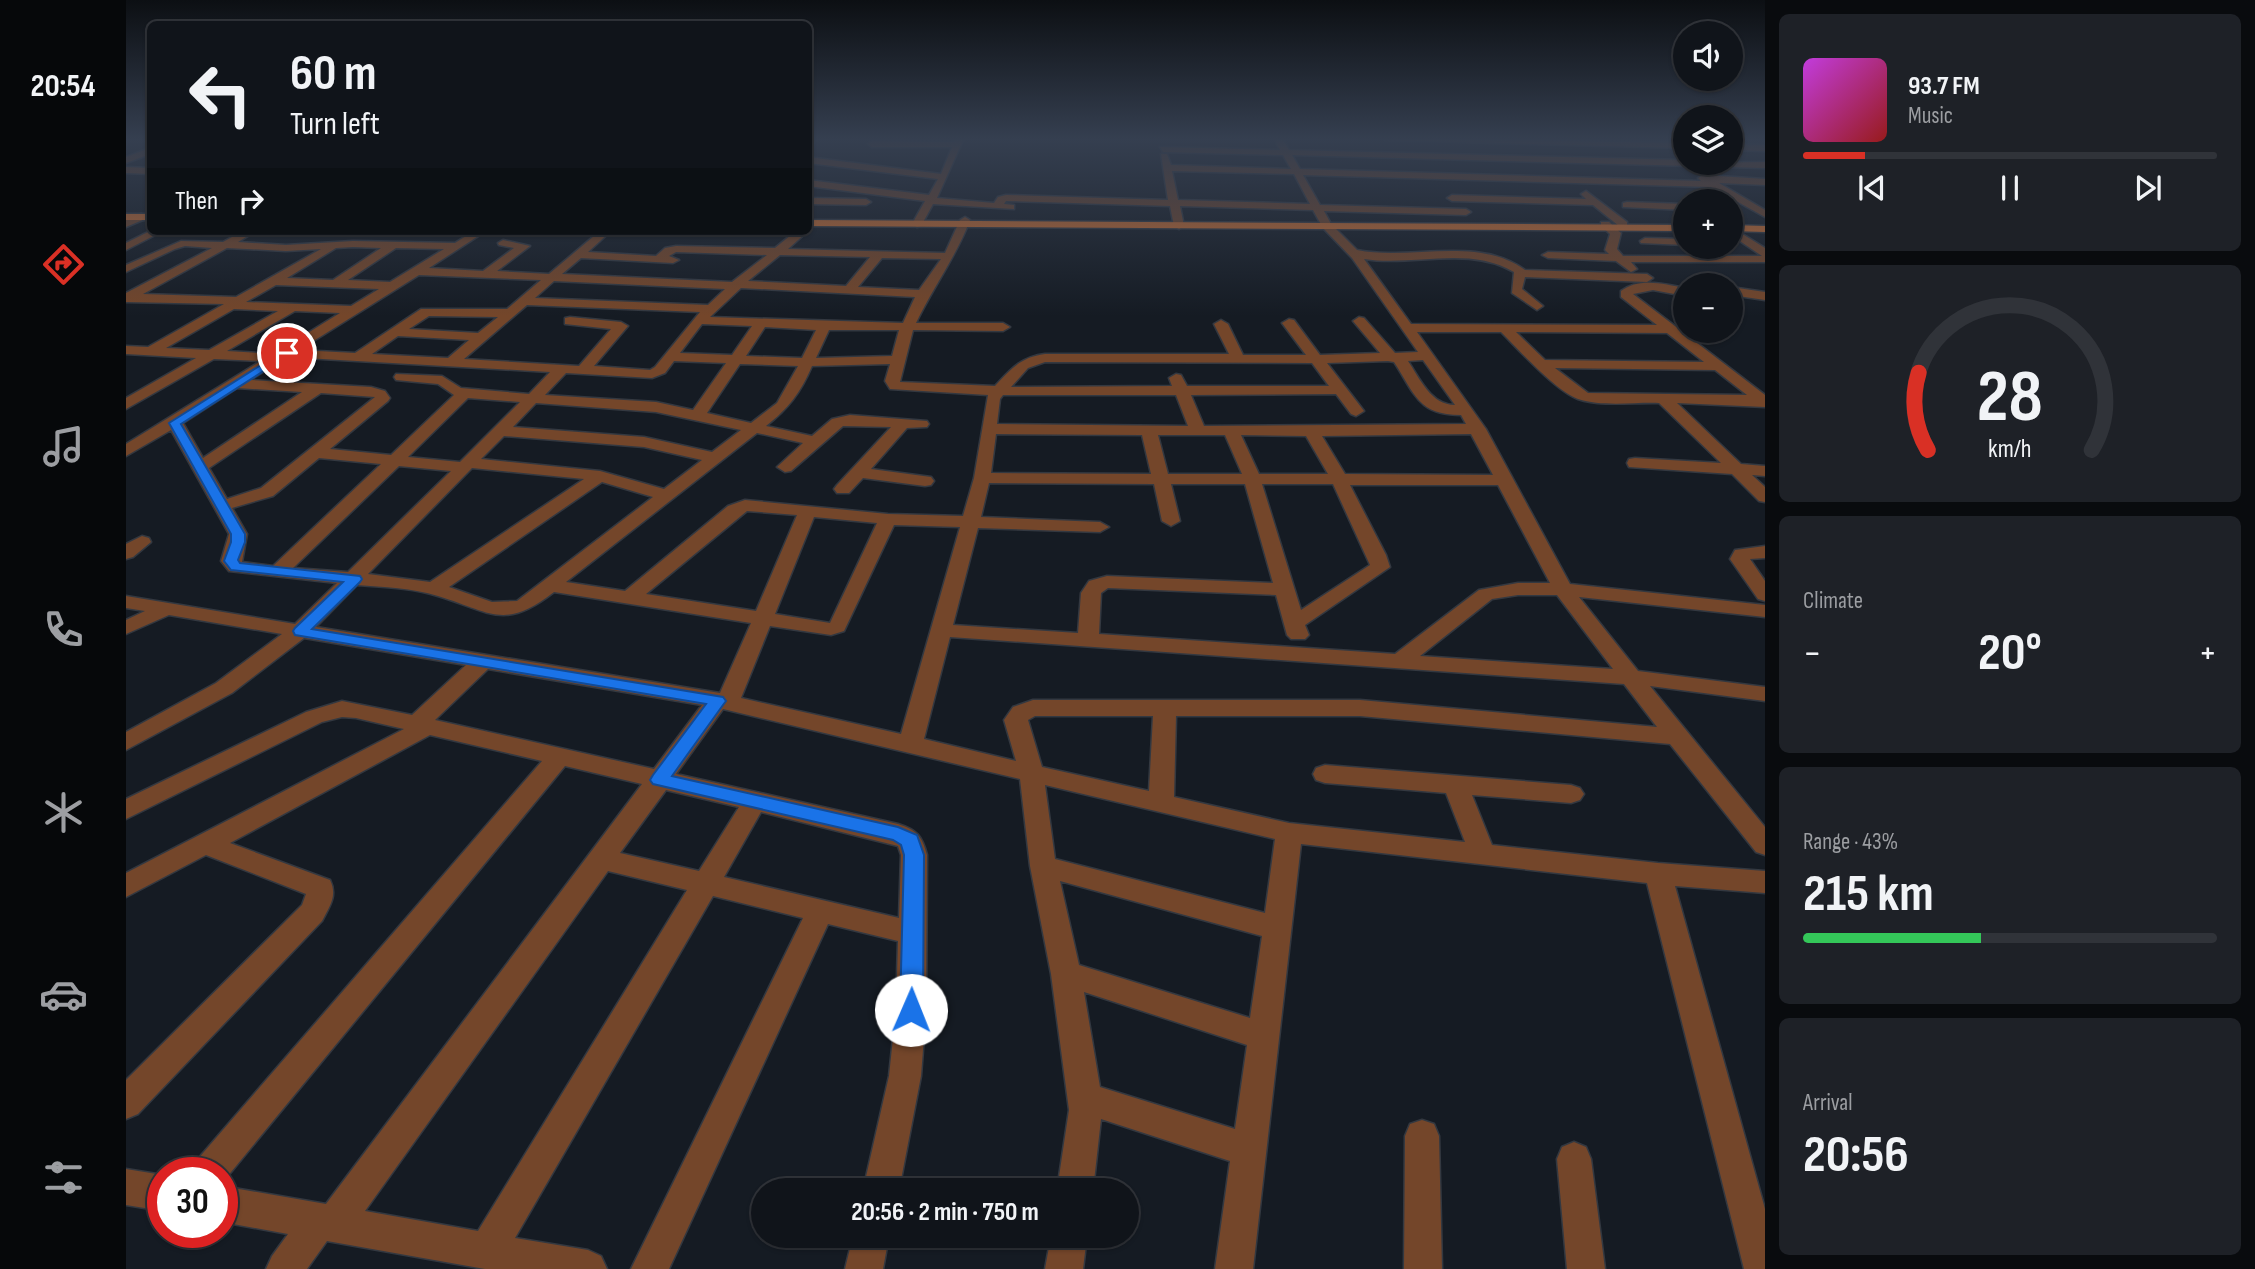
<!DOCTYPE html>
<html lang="en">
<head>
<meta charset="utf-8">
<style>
	:root { --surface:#10141a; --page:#1e2127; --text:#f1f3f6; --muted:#9c9ea2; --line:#303339; --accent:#d93025 }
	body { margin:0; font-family:"Sofia Sans Condensed",sans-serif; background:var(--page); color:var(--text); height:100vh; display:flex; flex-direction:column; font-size:26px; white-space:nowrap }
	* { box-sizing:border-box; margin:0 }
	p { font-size:23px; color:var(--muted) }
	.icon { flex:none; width:38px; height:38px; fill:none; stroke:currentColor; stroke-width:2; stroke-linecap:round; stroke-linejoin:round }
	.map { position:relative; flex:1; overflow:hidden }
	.sheet { display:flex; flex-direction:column; gap:14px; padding:14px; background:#090b0e; width:490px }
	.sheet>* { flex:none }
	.guide { position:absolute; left:21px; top:21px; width:665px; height:214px; border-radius:10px; box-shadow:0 2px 5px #0004,0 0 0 2px var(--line); background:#10141a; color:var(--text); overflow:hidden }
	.tools { position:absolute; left:1547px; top:21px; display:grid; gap:14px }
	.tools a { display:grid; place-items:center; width:70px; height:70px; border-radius:50%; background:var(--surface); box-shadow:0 2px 5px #0004,0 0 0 2px var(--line); font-size:35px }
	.speed { position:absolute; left:21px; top:1157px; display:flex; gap:14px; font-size:35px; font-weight:700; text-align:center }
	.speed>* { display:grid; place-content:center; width:91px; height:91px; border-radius:50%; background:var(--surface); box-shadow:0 2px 5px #0004,0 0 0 2px var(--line); line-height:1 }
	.speed .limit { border:10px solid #d22; background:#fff; color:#111 }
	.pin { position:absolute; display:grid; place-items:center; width:60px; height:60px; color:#fff; margin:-30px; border:4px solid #fff; border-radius:50%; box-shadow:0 2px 7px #0007 }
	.me { position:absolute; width:77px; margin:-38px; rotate:1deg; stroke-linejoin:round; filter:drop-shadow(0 0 5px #0008) }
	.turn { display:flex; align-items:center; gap:24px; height:147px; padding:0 28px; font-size:32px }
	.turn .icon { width:91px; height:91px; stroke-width:2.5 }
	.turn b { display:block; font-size:49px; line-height:60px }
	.then { display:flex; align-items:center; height:66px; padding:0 28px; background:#0003; gap:14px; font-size:26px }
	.big { font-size:52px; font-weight:700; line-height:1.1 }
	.sheet .widget { flex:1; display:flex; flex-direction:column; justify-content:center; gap:10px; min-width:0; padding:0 24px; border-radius:10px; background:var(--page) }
	.sheet .dial { align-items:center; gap:0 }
	.dial svg { height:182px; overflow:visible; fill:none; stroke:var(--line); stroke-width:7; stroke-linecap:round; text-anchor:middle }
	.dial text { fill:var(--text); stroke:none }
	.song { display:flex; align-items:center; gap:21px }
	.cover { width:84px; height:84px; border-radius:10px; background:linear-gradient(135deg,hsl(290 70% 55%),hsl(0 70% 35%)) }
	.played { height:7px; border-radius:4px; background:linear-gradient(90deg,var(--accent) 15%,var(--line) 15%) }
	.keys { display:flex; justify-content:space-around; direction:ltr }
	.heat { display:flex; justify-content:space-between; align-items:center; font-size:38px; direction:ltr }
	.charge { height:10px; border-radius:5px; background:linear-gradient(90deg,#34c759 43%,var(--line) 0) }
	.trip { position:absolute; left:625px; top:1178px; width:388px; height:70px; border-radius:35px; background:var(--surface); box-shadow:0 2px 5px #0004,0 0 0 2px var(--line); font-weight:700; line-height:70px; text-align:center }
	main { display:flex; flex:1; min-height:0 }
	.tab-bar { display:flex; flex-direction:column; width:126px; justify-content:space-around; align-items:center; background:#06080a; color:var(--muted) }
	.tab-bar .icon { width:49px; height:49px }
	.tab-bar .selected { color:var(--accent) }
	.tab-bar b { font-size:32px; color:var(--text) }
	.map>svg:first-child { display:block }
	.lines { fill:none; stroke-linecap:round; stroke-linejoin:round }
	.minor-casing { stroke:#333840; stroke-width:3 }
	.major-casing { stroke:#333840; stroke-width:3 }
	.minor { fill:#74462a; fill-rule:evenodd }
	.major { fill:#cf6e2e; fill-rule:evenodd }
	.route { fill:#1a73e8; stroke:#114b97; stroke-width:2 }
</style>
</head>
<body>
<main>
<nav class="tab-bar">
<b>20:54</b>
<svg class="icon selected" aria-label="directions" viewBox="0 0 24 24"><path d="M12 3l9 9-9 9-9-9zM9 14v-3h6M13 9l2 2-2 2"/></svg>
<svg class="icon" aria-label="music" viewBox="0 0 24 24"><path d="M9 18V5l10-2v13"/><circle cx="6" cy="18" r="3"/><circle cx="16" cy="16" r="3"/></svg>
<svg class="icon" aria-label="phone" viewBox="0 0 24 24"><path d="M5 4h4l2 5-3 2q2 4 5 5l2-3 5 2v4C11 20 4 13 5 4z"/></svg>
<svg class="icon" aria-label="climate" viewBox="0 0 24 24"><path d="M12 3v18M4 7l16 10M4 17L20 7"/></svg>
<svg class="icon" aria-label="car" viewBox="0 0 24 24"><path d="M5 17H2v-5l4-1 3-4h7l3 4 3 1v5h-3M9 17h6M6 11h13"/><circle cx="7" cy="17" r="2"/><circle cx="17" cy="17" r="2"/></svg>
<svg class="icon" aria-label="filters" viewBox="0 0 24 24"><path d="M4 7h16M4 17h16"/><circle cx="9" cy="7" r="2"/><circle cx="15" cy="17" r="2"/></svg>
</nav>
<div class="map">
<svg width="1639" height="1269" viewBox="0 0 1639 1269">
	<rect width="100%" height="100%" fill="#151b23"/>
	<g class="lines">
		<defs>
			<path id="minor" d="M684 138H692L682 151Z
				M830 138H838L811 198 868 203 872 197 880 195 1042 200 1035 154H1041L1045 165 1165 169 1157 155 1037 152 1034 147 1154 150 1148 138H1156L1163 150 1559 160V163L1639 162V168L1166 155 1174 169 1575 181 1572 178 1577 175 1639 179V185L1593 183 1639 210V217L1585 187 1177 175 1194 205 1340 209 1345 212 1340 215 1198 211 1205 224 1231 250C1284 261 1351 235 1399 270L1521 274 1527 278 1521 282 1399 277 1396 289 1417 306 1411 310 1386 293 1388 272C1342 245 1287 267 1238 259L1285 324 1531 325 1495 297V291C1513 277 1538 284 1559 288V296L1527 290 1507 294 1639 395V407L1551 403 1615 464 1639 466V476L1626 475 1639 487V502L1633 501 1606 474 1503 467 1501 463 1503 459 1509 458 1595 463 1533 403C1509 402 1476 407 1452 399 1430 391 1393 350 1375 332H1291L1360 429 1444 584 1639 605V617L1453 597 1512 671 1639 687V701L1524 686 1639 827V855L1630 852 1544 744 1234 716H1050L1048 797 1163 823 1339 842 1320 793 1199 783 1190 780 1187 774 1190 768 1199 765 1445 785 1454 788 1458 794 1454 800 1445 803 1346 795 1366 845 1532 863 1639 871V893L1549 886 1639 1209V1269H1618L1521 883 1175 844 1127 1269H1089L1104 1161 975 1119 967 1190H931L943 1110 925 974 904 866 894 779 597 709 550 774 772 824C791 830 796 836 801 855L800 1010 795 1076 773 1190H737L763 1076 770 1010 772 941 702 924 543 1269H505L677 918 587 896 389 1238 462 1250 475 1256 481 1269H359L201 1241 181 1269H140L146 1256 162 1234 96 1222V1186L200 1204 516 784 439 766 96 1183V1172H66L71 1160 416 761 304 735 104 843 204 880C212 896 203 907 196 921L12 1114 0 1119V1080L176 905 180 894 80 855 0 897V873L278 729 230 718 216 717 196 722 0 819V799L180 712 216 701 286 715 340 665 178 638 106 693 0 750V732L90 683 156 634 43 615 0 634V620L19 611 0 608V596L169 624 211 583 103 571 95 561 103 534 45 430 0 456V444L135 361 88 359 0 409V398L70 358 0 354V346L22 347 98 304 0 302V293L86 248 59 246 49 249 0 272V265L55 241 97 242 117 231H130L112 242 160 245 227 241 329 243 348 231H360L303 268 357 271 388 248 373 245 372 243 377 240 404 246 371 271 423 274 474 231H485L462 252 530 256 539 248 550 246 649 248 670 231H682L662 249 819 253 834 220 839 217 844 220C830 257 807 287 790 323H877L884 327 877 331 787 330 774 382 869 386C885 369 895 357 919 354H1103L1088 324 1095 320 1102 324 1117 355H1180L1156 323 1163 319 1168 320 1194 355 1254 353 1227 321 1233 317 1238 318 1269 353 1292 352 1226 258 1197 228 1187 210 1054 206 1058 226 1053 229 1048 226 1044 206 880 201 878 204 888 205V209L807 204 795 226 791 227 786 224 799 201 682 186V180L803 195 812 179 682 163V157L815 174 826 147H746L742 144 746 141 828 142ZM1046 171 1168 174 1184 204 1052 200ZM227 247 255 248 207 280 161 278 210 248ZM101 248 160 251 195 249 110 297 17 294ZM270 248 318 249 264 282 222 280ZM550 252 641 255 606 282 436 274 455 258 547 263 553 260 543 256ZM654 255 744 257 720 286 622 281ZM756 258 815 259 793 290 732 287ZM293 275 415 280 381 309H295L229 353 173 350ZM428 281 599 289 582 305 409 298ZM150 285 253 289 225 306 120 302ZM615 288 789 297 777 323 584 317ZM401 305 574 312 529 367 524 370 468 366 502 326 495 322 444 317 439 318V324L485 329 453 366 338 359ZM108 309 152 311 83 350 40 348ZM169 311 214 313 148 354 101 351ZM303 316 372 317 352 333 283 329ZM576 324 626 326 606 355 554 353ZM639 327 690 330 676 358 620 356ZM703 330H773L766 356 690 358ZM1390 332 1541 333 1578 362 1419 360ZM272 336 343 340 322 358 246 354ZM161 357 424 372 403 394 335 388 316 376 270 374 268 377 270 380 312 384 328 395 265 455 204 449 262 401 264 398 259 391 245 387 124 380ZM1297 360 1329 405C1305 405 1294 379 1282 361ZM548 361 600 363 567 410 530 402 419 395 440 373 526 378 539 373ZM1262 361 1268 362C1289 394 1292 415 1335 415L1340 424 1078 426 1065 395 1210 394 1225 414 1230 416 1238 411 1201 363ZM919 362 1186 363 1203 386H1061L1055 375 1050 374 1043 378 1046 386 885 387 902 368ZM614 364 672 366 651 403 625 423 581 413ZM764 364 759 381 764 389 862 395 848 478 837 516 762 514 619 500 602 506 499 591 440 582 631 433 677 443 651 467 659 472 665 471 717 426 765 427 711 485 708 489 711 493H723L737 478 799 486 805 485 808 481 805 477 745 469 781 428 801 427 803 424 801 421 724 415 706 419 686 436 640 426C662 409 675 392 686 366ZM1429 368 1589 370 1621 395 1462 393ZM111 388 176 392 77 458 57 423ZM195 393 249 397 135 488 101 499 83 468ZM877 395H1050L1062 426 871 424 874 399ZM342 398 394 402 334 462 282 457ZM410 403 530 412 615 430 586 452 518 437 387 427ZM870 434 1016 435 1025 474 865 473ZM1345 434 1367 475 1219 474 1196 436ZM1032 435H1099L1116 474H1042ZM1115 435 1180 436 1202 474H1133ZM378 436 518 447 576 460 538 489 474 471 355 459ZM193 458 255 464 147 566 116 562 121 534 106 508 147 496ZM273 466 325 471 222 572 167 568ZM346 468 458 479 304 582 242 574ZM476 482 527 497 391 601 366 602 323 587ZM863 483 1028 484 1036 521 1045 526 1054 521 1045 484H1119L1147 583 981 576 963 581 955 593 952 633 827 625 852 528 974 532 983 527 974 522 855 517ZM1136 484H1207L1244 565 1175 610ZM1224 485H1372L1424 583H1392L1353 590 1269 654 973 634 975 593 982 588 1150 595 1161 635 1165 639H1179L1183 635 1179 625 1264 567 1260 555ZM621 511 671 515 630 611 520 594ZM688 517 751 523 704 623 649 614ZM768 525 834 527 775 734 615 698 644 626 705 635 718 631ZM231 585C258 587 286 588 312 596 365 612 378 631 428 592L625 623 594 693 190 627ZM1392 595H1431L1487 669 1294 656 1366 599ZM824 637 1498 684 1531 727 1234 700H907L887 707 878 720 890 761 798 739ZM362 669 576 705 528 769 309 720ZM909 716H1027L1023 791 916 767 902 720ZM919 785 1149 839 1139 913 929 859ZM540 790 613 807 573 871 494 853ZM635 812 772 846 775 855 773 918 598 877ZM482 871 561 890 352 1231 239 1211ZM934 881 1136 936 1124 1018 953 965ZM958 992 1121 1045 1109 1129 974 1087Z
				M1256 138 1559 143V148L1260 140Z
				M1605 144 1639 145V151L1605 150Z
				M21 149H24V154L0 163V157Z
				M0 167 24 168V174L0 173Z
				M1460 191 1501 222V226H1493L1467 205 1326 201 1321 198 1326 195 1460 199 1455 194Z
				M682 198 740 199 745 202 740 205 682 204Z
				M1501 202 1559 204V210L1497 207V203Z
				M15 214 19 215V219L0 227V220Z
				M1475 222H1483L1495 233 1491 249 1497 256H1636L1605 235V227L1639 248V262H1505L1511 269 1505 272 1490 261 1422 258 1416 255 1422 252 1483 254 1479 250 1484 234 1475 226Z
				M24 231H37L0 250V243Z
				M1519 238 1559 239V245L1515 243 1514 241Z
				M1605 287 1639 292V300L1605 295Z
				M16 536 23 538 25 542 7 557 0 559V544Z
				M1639 546V558L1624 559 1639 581V601L1632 599 1604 559 1609 550Z
				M1296 1120 1308 1124 1313 1136 1316 1269H1278L1279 1136 1284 1124Z
				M1448 1142 1460 1147 1465 1159 1479 1269H1441L1431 1159 1436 1147Z
				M0 1169 37 1175V1211L0 1205Z
				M727 1236H763L757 1269H719Z
				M925 1236H961L957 1269H919Z"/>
			<path id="major" d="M0 214H24V220H0Z
				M682 220 1559 225V231L682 226Z
				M1605 225 1639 226V232L1605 231Z"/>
		</defs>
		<use href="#minor" class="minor-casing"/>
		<use href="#major" class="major-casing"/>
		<use href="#minor" class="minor"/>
		<use href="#major" class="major"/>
	</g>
	<linearGradient id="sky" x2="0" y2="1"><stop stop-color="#0c0f13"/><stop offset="0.44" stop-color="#353f50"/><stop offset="1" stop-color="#353f50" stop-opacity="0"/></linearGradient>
	<rect width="1639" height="316" fill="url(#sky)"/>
	<path class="route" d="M157 351 166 353 55 424 119 534V542L112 560 114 563 234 576 236 579 234 582 186 629 597 697 600 701 597 705 546 776 772 827 791 835 798 855 797 1010 793 1017 785 1020 777 1017 774 1010 778 855 775 845 767 840 527 784 524 780 527 775 580 704 169 635 167 631 169 628 217 582 105 570 98 561 105 542V534L43 423Z"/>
</svg>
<div class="tools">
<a><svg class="icon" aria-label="sound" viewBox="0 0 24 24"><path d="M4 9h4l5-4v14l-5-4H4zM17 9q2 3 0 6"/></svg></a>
<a><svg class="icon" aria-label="layers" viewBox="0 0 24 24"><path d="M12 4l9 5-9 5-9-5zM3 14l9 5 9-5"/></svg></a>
<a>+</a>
<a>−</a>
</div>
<div class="speed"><div class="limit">30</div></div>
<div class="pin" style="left:161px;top:353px;background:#d93025"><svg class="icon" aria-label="arrive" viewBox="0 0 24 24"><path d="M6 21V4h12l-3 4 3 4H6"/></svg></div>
<svg class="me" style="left:785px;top:1010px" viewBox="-20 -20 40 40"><circle r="19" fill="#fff"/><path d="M0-13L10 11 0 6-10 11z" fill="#1a73e8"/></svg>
<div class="trip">20:56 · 2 min · 750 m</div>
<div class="guide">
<div class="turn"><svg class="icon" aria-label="left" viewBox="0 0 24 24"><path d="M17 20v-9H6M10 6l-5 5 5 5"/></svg><div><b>60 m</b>Turn left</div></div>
<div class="then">Then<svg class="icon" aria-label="right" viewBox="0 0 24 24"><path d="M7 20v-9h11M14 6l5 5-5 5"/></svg></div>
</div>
</div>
<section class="sheet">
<div class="widget">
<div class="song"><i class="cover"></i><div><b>93.7 FM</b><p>Music</p></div></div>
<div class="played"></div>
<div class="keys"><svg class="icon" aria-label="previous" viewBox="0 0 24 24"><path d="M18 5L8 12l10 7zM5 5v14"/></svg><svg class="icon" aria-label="pause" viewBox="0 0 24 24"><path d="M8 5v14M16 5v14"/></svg><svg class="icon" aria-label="next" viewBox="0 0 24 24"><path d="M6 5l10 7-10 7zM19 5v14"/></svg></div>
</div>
<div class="widget dial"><svg viewBox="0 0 100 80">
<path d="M14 69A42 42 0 1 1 86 69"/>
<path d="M14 69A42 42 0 0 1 10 35" stroke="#d93025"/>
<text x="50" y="56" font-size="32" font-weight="700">28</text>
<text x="50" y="72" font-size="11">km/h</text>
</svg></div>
<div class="widget"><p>Climate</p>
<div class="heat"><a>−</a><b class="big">20°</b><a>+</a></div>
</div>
<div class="widget"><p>Range · 43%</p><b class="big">215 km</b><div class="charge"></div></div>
<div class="widget"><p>Arrival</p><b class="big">20:56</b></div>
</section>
</main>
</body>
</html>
